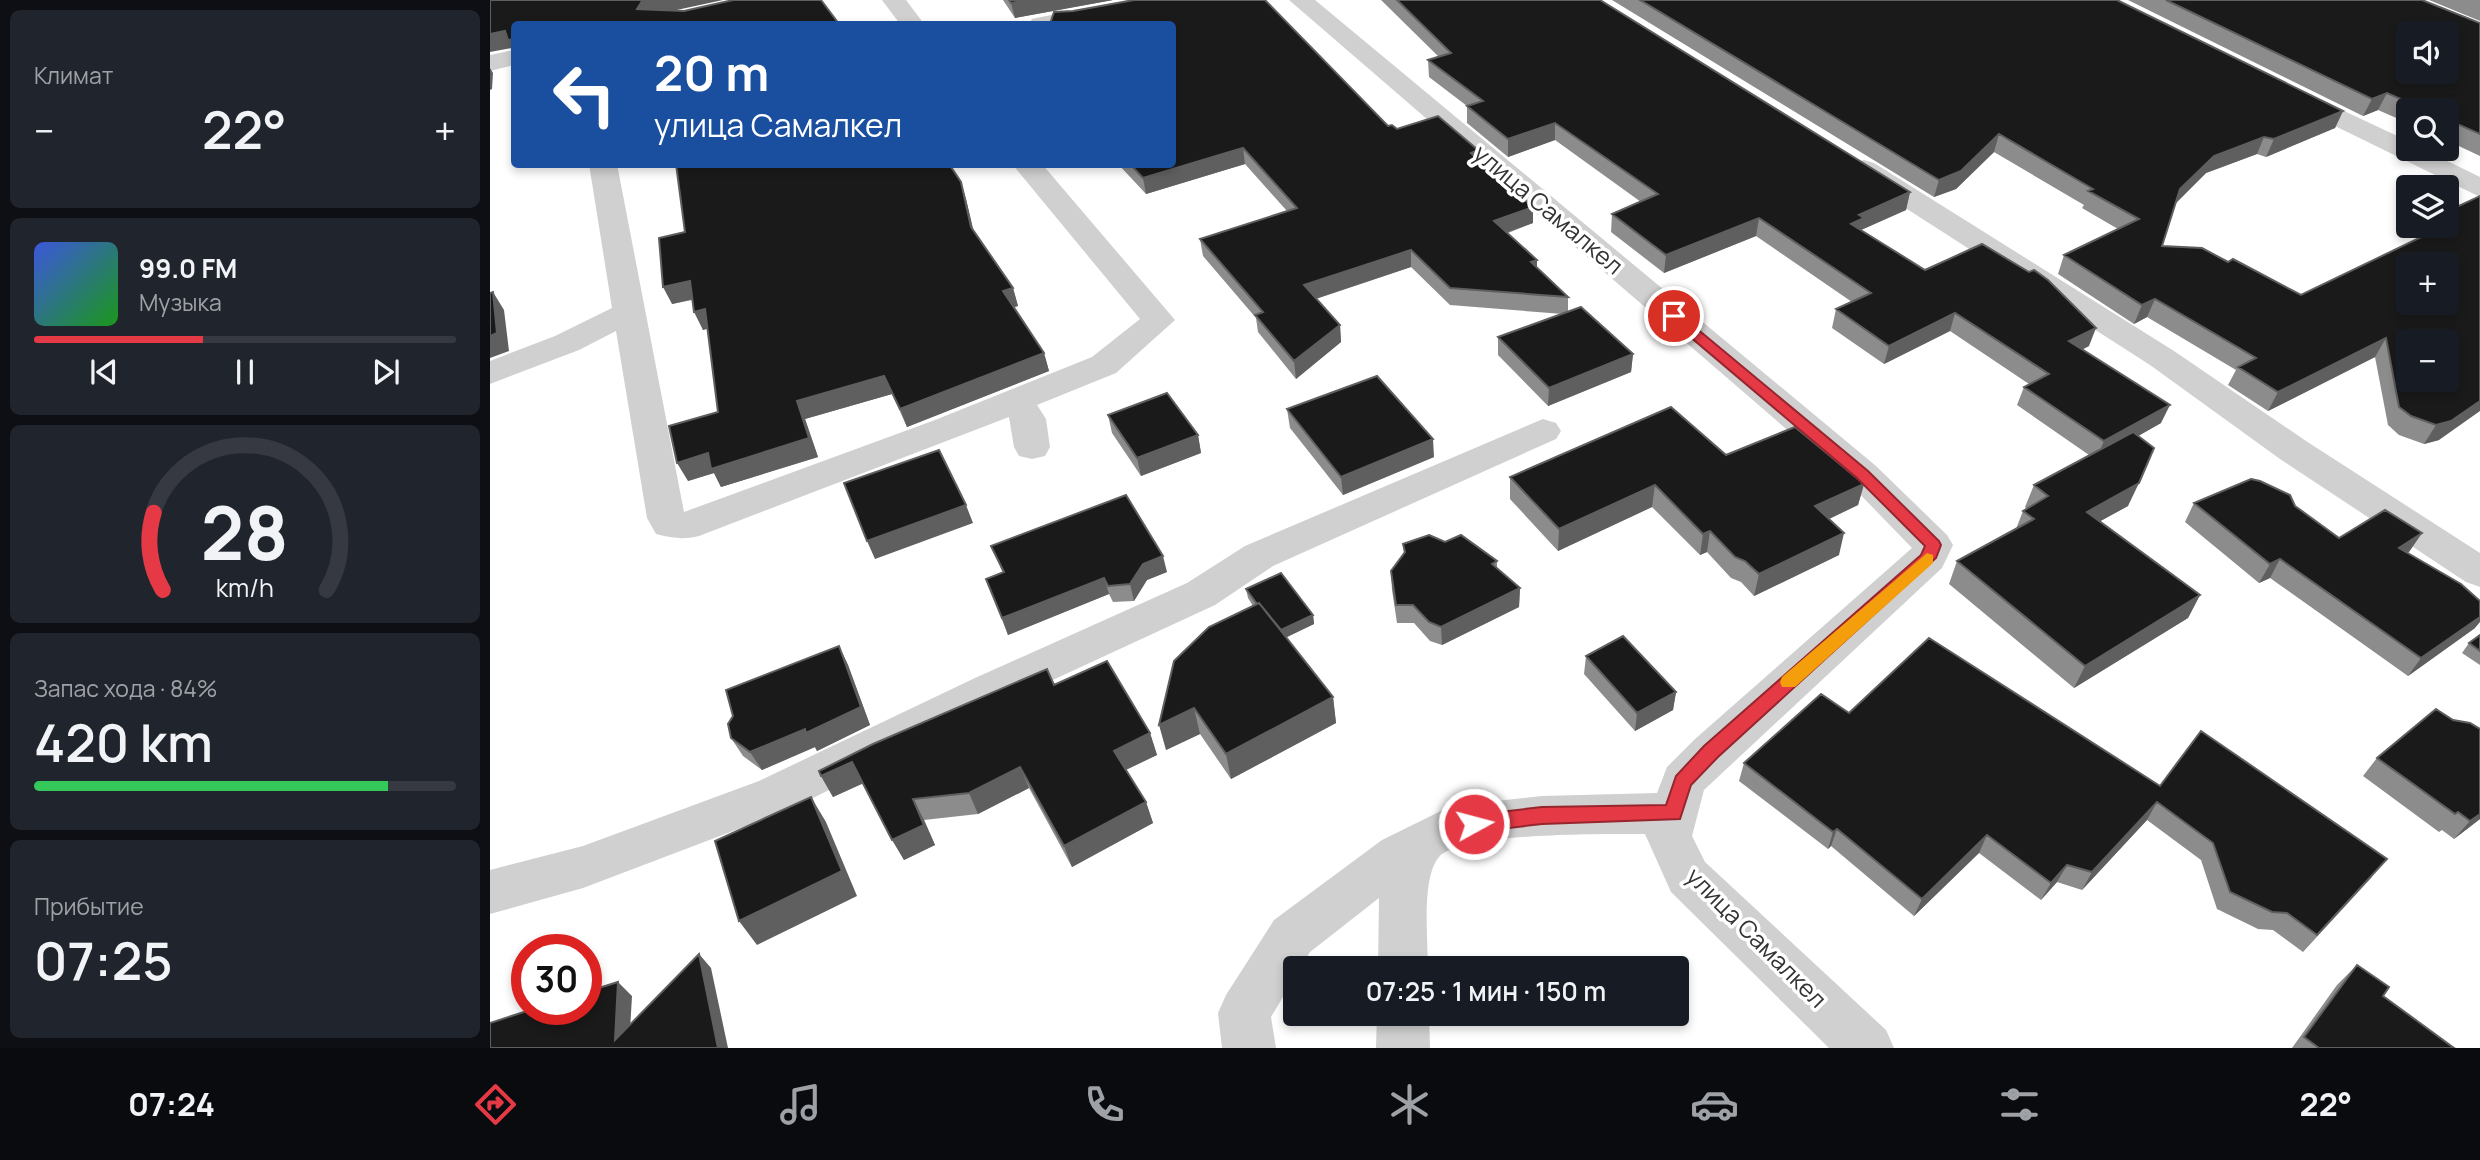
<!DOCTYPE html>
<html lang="ru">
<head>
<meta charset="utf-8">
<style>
	:root { --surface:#171b24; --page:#20242c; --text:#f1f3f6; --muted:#9ea1a6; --line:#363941; --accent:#e63946 }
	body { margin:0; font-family:Manrope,sans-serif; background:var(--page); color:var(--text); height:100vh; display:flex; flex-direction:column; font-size:26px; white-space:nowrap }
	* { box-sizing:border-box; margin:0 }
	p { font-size:23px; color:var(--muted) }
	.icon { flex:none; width:38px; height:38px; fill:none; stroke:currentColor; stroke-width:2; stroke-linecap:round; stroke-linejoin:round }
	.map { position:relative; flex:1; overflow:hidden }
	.side { display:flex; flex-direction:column; gap:10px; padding:10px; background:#0d0f14; width:490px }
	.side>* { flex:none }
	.hud { position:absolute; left:21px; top:21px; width:665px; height:147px; border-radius:7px; box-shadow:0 4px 10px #0003; background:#1a4fa0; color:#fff; overflow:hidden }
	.tools { position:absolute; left:1906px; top:21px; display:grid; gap:14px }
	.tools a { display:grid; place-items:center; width:63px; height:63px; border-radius:7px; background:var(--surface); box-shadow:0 4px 10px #0003; font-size:35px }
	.speed { position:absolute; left:21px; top:934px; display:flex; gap:14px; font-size:35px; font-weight:700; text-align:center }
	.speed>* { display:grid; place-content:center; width:91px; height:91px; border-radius:50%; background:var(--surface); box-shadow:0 4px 10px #0003; line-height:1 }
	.speed .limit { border:10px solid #d22; background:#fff; color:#111 }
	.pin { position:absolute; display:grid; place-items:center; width:60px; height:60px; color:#fff; margin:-30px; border:4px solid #fff; border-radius:50%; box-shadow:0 2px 7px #0007 }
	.me { position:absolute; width:77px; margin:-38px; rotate:83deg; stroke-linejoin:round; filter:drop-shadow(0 0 5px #0008) }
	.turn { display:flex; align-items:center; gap:24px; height:147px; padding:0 28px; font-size:32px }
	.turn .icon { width:91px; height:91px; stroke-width:2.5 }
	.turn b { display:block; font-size:49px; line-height:60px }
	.big { font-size:52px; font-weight:600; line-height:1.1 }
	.side .widget { flex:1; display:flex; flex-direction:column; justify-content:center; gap:10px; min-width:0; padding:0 24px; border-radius:10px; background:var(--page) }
	.side .dial { align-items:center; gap:0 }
	.dial svg { height:182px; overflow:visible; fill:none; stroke:var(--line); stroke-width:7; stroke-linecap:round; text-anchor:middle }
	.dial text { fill:var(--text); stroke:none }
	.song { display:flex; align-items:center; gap:21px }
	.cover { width:84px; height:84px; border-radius:10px; background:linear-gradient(135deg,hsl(230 70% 55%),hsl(120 70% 35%)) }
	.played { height:7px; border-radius:4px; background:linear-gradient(90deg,var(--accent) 40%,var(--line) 40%) }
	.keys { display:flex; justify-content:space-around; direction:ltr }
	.heat { display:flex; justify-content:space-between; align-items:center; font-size:38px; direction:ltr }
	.charge { height:10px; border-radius:5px; background:linear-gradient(90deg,#34c759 84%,var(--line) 0) }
	.trip { position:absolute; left:793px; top:956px; width:406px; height:70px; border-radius:7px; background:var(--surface); box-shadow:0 4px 10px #0003; font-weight:600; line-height:70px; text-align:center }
	.menu { display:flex; height:112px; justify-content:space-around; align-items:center; background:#090b0e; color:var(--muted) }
	.menu .icon { width:49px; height:49px }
	.menu .current { color:var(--accent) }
	.menu b { font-size:32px; color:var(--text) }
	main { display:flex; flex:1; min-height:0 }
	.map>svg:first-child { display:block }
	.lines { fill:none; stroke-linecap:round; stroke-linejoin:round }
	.street { fill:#d0d0d0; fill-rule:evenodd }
	.wall { fill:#8c8c8c }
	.shaded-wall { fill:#5f5f5f }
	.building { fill:#1a1a1a; stroke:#5f5f5f; stroke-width:2; fill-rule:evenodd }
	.route { fill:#e63946; stroke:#96252e; stroke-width:2 }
	.slow { fill:#f59e0b }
	.labels { text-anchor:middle; stroke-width:7; stroke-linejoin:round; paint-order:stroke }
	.street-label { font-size:24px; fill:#333; stroke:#fff }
</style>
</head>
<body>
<main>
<section class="side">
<div class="widget"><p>Климат</p>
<div class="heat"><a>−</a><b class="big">22°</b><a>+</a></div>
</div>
<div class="widget">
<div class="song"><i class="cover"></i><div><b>99.0 FM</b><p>Музыка</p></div></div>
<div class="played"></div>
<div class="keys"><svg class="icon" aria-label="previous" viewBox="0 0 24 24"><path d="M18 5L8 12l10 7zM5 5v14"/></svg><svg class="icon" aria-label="pause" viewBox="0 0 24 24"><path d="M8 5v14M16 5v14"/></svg><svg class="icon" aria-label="next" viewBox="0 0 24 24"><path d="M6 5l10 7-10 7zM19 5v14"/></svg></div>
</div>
<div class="widget dial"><svg viewBox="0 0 100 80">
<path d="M14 69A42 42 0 1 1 86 69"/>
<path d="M14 69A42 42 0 0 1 10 35" stroke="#e63946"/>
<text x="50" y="56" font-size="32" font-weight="700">28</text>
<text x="50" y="72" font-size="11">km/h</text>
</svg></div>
<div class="widget"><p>Запас хода · 84%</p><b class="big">420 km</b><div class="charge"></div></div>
<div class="widget"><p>Прибытие</p><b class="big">07:25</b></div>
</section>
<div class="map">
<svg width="1990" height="1048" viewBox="0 0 1990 1048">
	<rect width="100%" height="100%" fill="#fff"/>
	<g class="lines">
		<path class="street" d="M392 0H416L434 24H410Z
			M638 0H687L683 5 675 7 586 24H539L542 19 551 17Z
			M799 0H825L1386 466 1457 535 1463 545 1452 568 1214 790 1202 836 1215 862 1396 1030 1404 1048H1339L1181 892 1155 834C1119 834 970 832 949 857 931 878 938 940 938 968H888L889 898 820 952 810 968H805V977L781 1017 786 1048H732L728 1013 736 995 784 920 892 840 961 806 1052 796 1167 793 1177 767 1205 739 1422 548 1360 484Z
			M24 50V65L0 71V55Z
			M1803 87 1918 141V149H1933L1990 177V197L1794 101 1790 95 1794 89Z
			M1374 160 1384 163 1684 351 1816 441 1990 553V587L1976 582 1790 459 1660 365 1364 175 1360 169 1364 163Z
			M99 164H127L194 512 445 420 602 357 650 319 522 164H552L685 320 626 373 547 405 556 419 560 447 555 456 542 459 529 456 524 447 519 417 209 536C193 540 182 538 166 534L157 518 126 331 89 350 0 384V361L65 336 122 308Z
			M1053 419 1066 423 1071 431 1066 439 783 566 725 605 515 702 301 809 93 888 0 914V870L93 846 269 781 485 678 697 583 755 546Z
			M887 1013H939L940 1048H886Z"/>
	</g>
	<path class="wall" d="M513 0H623L525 18Z
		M891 0H1110L1420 192 1416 210 1371 230 1435 270 1599 346 1593 349 1671 423 1648 436 1638 506 1610 521 1710 595 1698 618 1584 688 1459 584 1467 561 1526 529 1533 511 1537 509 1535 507 1544 485 1599 455 1527 405 1534 387 1539 384 1460 331 1394 364 1342 328 1346 309 1362 302 1266 236 1174 273 1121 232 1122 214 1151 202 1065 140 1018 157 977 123V106L939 77 938 60 949 57Z
		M1122 0H1627L1853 111 1845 128 1776 157 1767 154 1716 173 1685 204 1672 246 1738 262 1811 295 1937 234 1941 226H1956V212L1990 196 1949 440 1934 444 1909 435 1898 425 1885 357 1778 411 1738 385 1746 370 1657 317 1644 324 1568 274 1574 255 1628 229 1592 208 1594 205 1504 152 1466 189 1444 197Z
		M1638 0H1932L1990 23V156L1956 140V110H1918V123L1888 110 1873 116Z
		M1939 0H1990V21Z
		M583 11 907 129 988 150V158L1043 223 1018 233 1047 260V268L1078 297V312L1143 354 1141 372 1058 406 1008 355V337L1073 314 960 305 921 267 826 299 850 325 851 342 806 379 768 332 766 318 713 256 710 239 797 211 755 164 656 194 628 164H682Z
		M476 199 483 230 523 288 528 306 524 307 554 353 559 371 417 427 402 394 315 419 328 457 231 487 224 473 198 481 228 412 218 328 213 330 202 300 182 304 195 232Z
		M797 409 944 457 853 495 800 428Z
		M618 415 708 435 711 453 651 476 622 433Z
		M1236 455 1374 484 1368 505 1339 519 1349 555 1264 596 1251 582 1241 578 1217 552 1210 555 1162 507 1068 551 1020 499V477Z
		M1704 503 1805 506 1849 538 1932 533 1918 553 1985 628 1918 676 1780 578 1769 583 1695 522Z
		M955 542 1007 561V568L1030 588 1029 607 952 645 940 641 924 623H907L902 590 901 571 914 554 913 544Z
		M501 546 677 572 657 580 644 601 623 602 619 594 518 635 496 579 513 573Z
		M756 589 823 615 824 624 796 637 843 697 846 723 741 779 710 734 676 750 763 606 758 598Z
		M1990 635V665L1972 653 1979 643Z
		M349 646 358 665 380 725 327 751 325 747 272 770 253 756 241 738Z
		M1096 656 1186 692 1183 710 1145 731 1094 674Z
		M564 685 660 733 667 755 636 770 656 802 663 823 582 867 539 788 488 814 434 820 445 845 414 860 373 783 343 797 331 776Z
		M1359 713 1670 786 1882 877 1813 952 1783 930 1768 929 1727 909 1711 860 1657 820 1592 890 1567 882 1551 900 1489 853 1424 916 1341 846 1338 849 1249 781 1254 763Z
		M1887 758 1990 819 1964 839 1952 830 1949 832 1873 776Z
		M1867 965 1893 996 1964 1048H1802L1847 985Z"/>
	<path class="shaded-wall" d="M155 0H233L159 16 147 9 152 1Z
		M538 0H623L525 18 521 3Z
		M15 31 24 39V52L22 48 0 52V34Z
		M0 68 3 73 2 89 0 90Z
		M1897 93 1888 110 1873 116 1882 99Z
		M1853 111 1845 128 1776 157 1784 139Z
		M1065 123V140L1018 157V139Z
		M1509 134 1504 152 1466 189 1444 197 1449 180Z
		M1774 137 1767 154 1716 173 1683 206 1690 189 1724 156Z
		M753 148 755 164 656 194 653 178Z
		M988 150V167L981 153Z
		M471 182 476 199 487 245 481 227Z
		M1420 192 1416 210 1371 230 1361 224 1369 215Z
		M1043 207V223L1004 237V221Z
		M1269 218 1266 236 1174 273 1176 255Z
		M921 250V267L816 302 814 285Z
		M1047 260V277L1041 262Z
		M200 281 208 298 182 304 173 287Z
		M523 288 528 306 518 309 513 291Z
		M3 292 14 310 19 351 0 358V336Z
		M1665 299 1657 317 1644 324 1652 305Z
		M215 309 224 327 213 330 204 312Z
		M1465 313 1460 331 1394 364 1399 346Z
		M850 325 851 342 806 379 804 361Z
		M1606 328 1599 346 1572 360 1579 341Z
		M1896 338 1885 357 1778 411 1788 392Z
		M554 353 559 371 417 427 410 409Z
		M1143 354 1141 372 1058 406 1059 388Z
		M394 376 402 394 315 419 328 457 231 487 224 473 198 481 187 463 307 401Z
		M1990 401V411L1949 440 1934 444 1946 425Z
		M1680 405 1671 423 1606 460 1614 441Z
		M708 435 711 453 651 476 647 458Z
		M943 439 944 457 853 495 851 477Z
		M1649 483 1638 506 1587 534 1597 512Z
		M1374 484 1368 505 1320 528 1325 506Z
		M1165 485 1162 507 1068 551 1069 529Z
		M476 505 483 523 385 559 377 541Z
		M1220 531 1217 552 1210 555 1213 534Z
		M1354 533 1349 555 1264 596 1269 574Z
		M1932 533 1919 552 1897 566 1909 548Z
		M673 556 677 572 657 580 644 601 640 584 653 564Z
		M1790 559 1780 578 1769 583 1780 564Z
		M614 578 619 594 518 635 512 618Z
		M1030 588 1029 607 952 645 951 627Z
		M1710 595 1698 618 1584 688 1595 666Z
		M823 615 824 624 789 641 787 631Z
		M1990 617V622L1985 628 1918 676 1931 658Z
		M349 646 358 665 380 725 327 751 325 747 272 770 260 752Z
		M1186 692 1183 710 1145 731 1147 713Z
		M843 697 846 723 741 779 736 754Z
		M704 708 710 734 676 750 669 725Z
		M660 733 667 755 631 772 624 751Z
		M362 762 374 783 343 797 331 776Z
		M530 767 539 788 488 814 479 793Z
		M321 797 336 822 367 896 267 945 249 921Z
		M423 799 434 820 445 845 414 860 402 840Z
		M656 802 663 823 582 867 574 846Z
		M1667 802 1657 820 1592 890 1602 872Z
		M1990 814V819L1964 839 1980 821Z
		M1347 829 1341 846 1338 849 1343 832Z
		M1497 835 1489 853 1424 916 1432 899Z
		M1577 865 1567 882 1551 900 1561 883Z
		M209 954 221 968 238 1048H228Z
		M128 982 142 996 139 1048 125 1040Z"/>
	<path class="building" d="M0 0H155L152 1 147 9 194 11 243 0H331L349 24H24V39L18 40 15 31 0 34Z
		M519 0H538L521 3Z
		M644 0H775L898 126 902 125 907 129 948 116 988 150 981 153 1043 207 1004 221 1047 260 1041 262 1078 297 960 288 921 250 814 285 850 325 804 361 765 315 773 312 710 239 807 208 753 148 653 178 640 164H682V24H560L564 12 583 11Z
		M907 0H1110L1420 192 1369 215 1374 218 1361 224 1435 270 1492 244 1539 272 1544 270 1558 280 1606 328 1579 341 1680 405 1614 441 1534 387 1559 374 1465 313 1399 346 1346 309 1381 293 1269 218 1176 255 1122 214 1168 194 1065 123 1018 139 977 106 993 101 938 60 961 53Z
		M1150 0H1627L1853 111 1784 139 1774 137 1724 156 1690 189 1672 246 1712 248 1738 262 1743 259 1811 295 1954 226H1956V225L1960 223 1956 221V212L1990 196V401L1961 421 1946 425 1921 416 1909 407 1896 338 1788 392 1748 367 1766 358 1665 299 1652 305 1574 255 1649 219 1598 191 1603 189 1509 134 1471 171 1449 180ZM1918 264H1956V303H1918ZM1918 341H1956V380H1918Z
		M1676 0H1932L1990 23V134L1956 119V110H1936L1897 93 1882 99ZM1918 33H1956V72H1918Z
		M186 164H459L471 182 481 227 523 288 513 291 554 353 410 409 394 376 307 401 319 438 221 469 218 453 187 463 179 426 228 412 215 309 204 312 200 281 173 287 169 238 195 232Z
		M3 292 7 333 0 336V293Z
		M1091 307 1143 354 1059 388 1008 337Z
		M887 376 943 439 851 477 797 409Z
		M677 393 708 435 647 458 618 415Z
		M1181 407 1236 455 1305 427 1374 484 1325 506 1354 533 1269 574 1255 561 1245 557 1220 531 1213 534 1165 485 1069 529 1020 477Z
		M1643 432 1664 448 1649 483 1597 512 1710 595 1595 666 1467 561 1544 519 1533 511 1558 496 1544 485Z
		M449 450 476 505 377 541 354 483Z
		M1761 479 1770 481 1800 495 1805 506 1849 538 1895 510 1932 533 1909 548 1971 584 1990 601V617L1931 658 1790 559 1780 564 1704 503Z
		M636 495 673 556 653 564 640 584 618 586 614 578 512 618 496 579 514 572 501 546Z
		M939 535 955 542 971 535 1007 561 1002 564 1030 588 951 627 939 622 923 605H906L901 571 915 552 913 544Z
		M791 573 823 615 791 630 769 603 767 604 756 589Z
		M769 603 843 697 736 754 704 708 669 725 684 661 719 627Z
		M1990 635V651L1979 643Z
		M1133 636 1186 692 1147 713 1096 656Z
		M1439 638 1670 786 1711 731 1897 859 1827 935 1797 913 1782 912 1740 892 1723 843 1667 802 1602 872 1577 865 1561 883 1497 835 1432 899 1347 829 1343 832 1254 763 1331 694 1359 713Z
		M349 646 371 707 316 733 315 729 260 752 241 738 238 724 243 716 236 690Z
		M617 661 660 733 624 751 656 802 574 846 530 767 479 793 423 799 434 825 402 840 362 762 331 776 329 771 383 744 557 669 564 685Z
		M1946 709 1963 720 1980 723 1990 729V814L1980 821 1968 812 1965 814 1887 758Z
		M321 797 352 871 249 921 225 841Z
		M209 954 228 1048H0V1023L40 1010H96V992L128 982 125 1040Z
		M1867 965 1899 987 1893 996 1964 1048H1829L1814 1037Z"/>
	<path class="route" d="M1179 313H1188L1378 471 1449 541 1451 545 1446 558 1228 757 1201 785 1190 819 1052 824 984 832 977 829 974 824 977 818 984 815 1052 807 1176 805 1186 776 1214 746 1431 555 1435 546 1367 478 1179 319Z"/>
	<path class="slow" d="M1437 553 1443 555V563L1305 687H1292L1290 682 1292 677Z"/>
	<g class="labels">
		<g class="street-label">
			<text transform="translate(1058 210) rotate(40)" y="8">улица Самалкел</text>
			<text transform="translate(1266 938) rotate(45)" y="8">улица Самалкел</text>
		</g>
	</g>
</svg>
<div class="tools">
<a><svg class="icon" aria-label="sound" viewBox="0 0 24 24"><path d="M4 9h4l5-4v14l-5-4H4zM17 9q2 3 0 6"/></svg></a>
<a><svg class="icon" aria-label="search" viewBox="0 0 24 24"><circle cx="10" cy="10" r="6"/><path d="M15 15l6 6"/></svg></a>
<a><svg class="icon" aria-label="layers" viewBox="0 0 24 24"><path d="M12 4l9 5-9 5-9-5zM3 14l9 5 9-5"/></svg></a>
<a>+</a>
<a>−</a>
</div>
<div class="speed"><div class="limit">30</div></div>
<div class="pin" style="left:1184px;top:316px;background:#d93025"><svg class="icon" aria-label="arrive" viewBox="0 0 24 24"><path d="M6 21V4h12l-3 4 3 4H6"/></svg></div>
<svg class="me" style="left:984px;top:824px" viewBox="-20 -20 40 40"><circle r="17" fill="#e63946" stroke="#fff" stroke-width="3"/><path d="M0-11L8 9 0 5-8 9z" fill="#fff"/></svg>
<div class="trip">07:25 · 1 мин · 150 m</div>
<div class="hud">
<div class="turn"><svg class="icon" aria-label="left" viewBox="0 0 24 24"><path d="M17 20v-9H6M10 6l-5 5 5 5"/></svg><div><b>20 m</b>улица Самалкел</div></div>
</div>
</div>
</main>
<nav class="menu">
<b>07:24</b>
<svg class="icon current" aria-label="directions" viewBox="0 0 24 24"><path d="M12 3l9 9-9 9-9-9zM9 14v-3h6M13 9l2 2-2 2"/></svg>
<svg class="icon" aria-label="music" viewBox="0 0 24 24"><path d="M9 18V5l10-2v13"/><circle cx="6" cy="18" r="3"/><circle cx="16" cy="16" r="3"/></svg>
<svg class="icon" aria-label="phone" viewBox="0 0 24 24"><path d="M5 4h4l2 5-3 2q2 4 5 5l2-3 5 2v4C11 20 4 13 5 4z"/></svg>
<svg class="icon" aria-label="climate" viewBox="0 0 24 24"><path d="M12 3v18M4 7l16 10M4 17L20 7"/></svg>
<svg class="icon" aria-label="car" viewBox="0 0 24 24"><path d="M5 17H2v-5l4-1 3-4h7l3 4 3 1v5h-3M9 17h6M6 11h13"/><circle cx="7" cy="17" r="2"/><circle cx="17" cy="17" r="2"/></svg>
<svg class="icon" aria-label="filters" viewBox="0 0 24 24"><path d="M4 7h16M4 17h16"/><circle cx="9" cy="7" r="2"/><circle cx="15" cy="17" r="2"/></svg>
<b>22°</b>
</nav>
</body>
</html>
